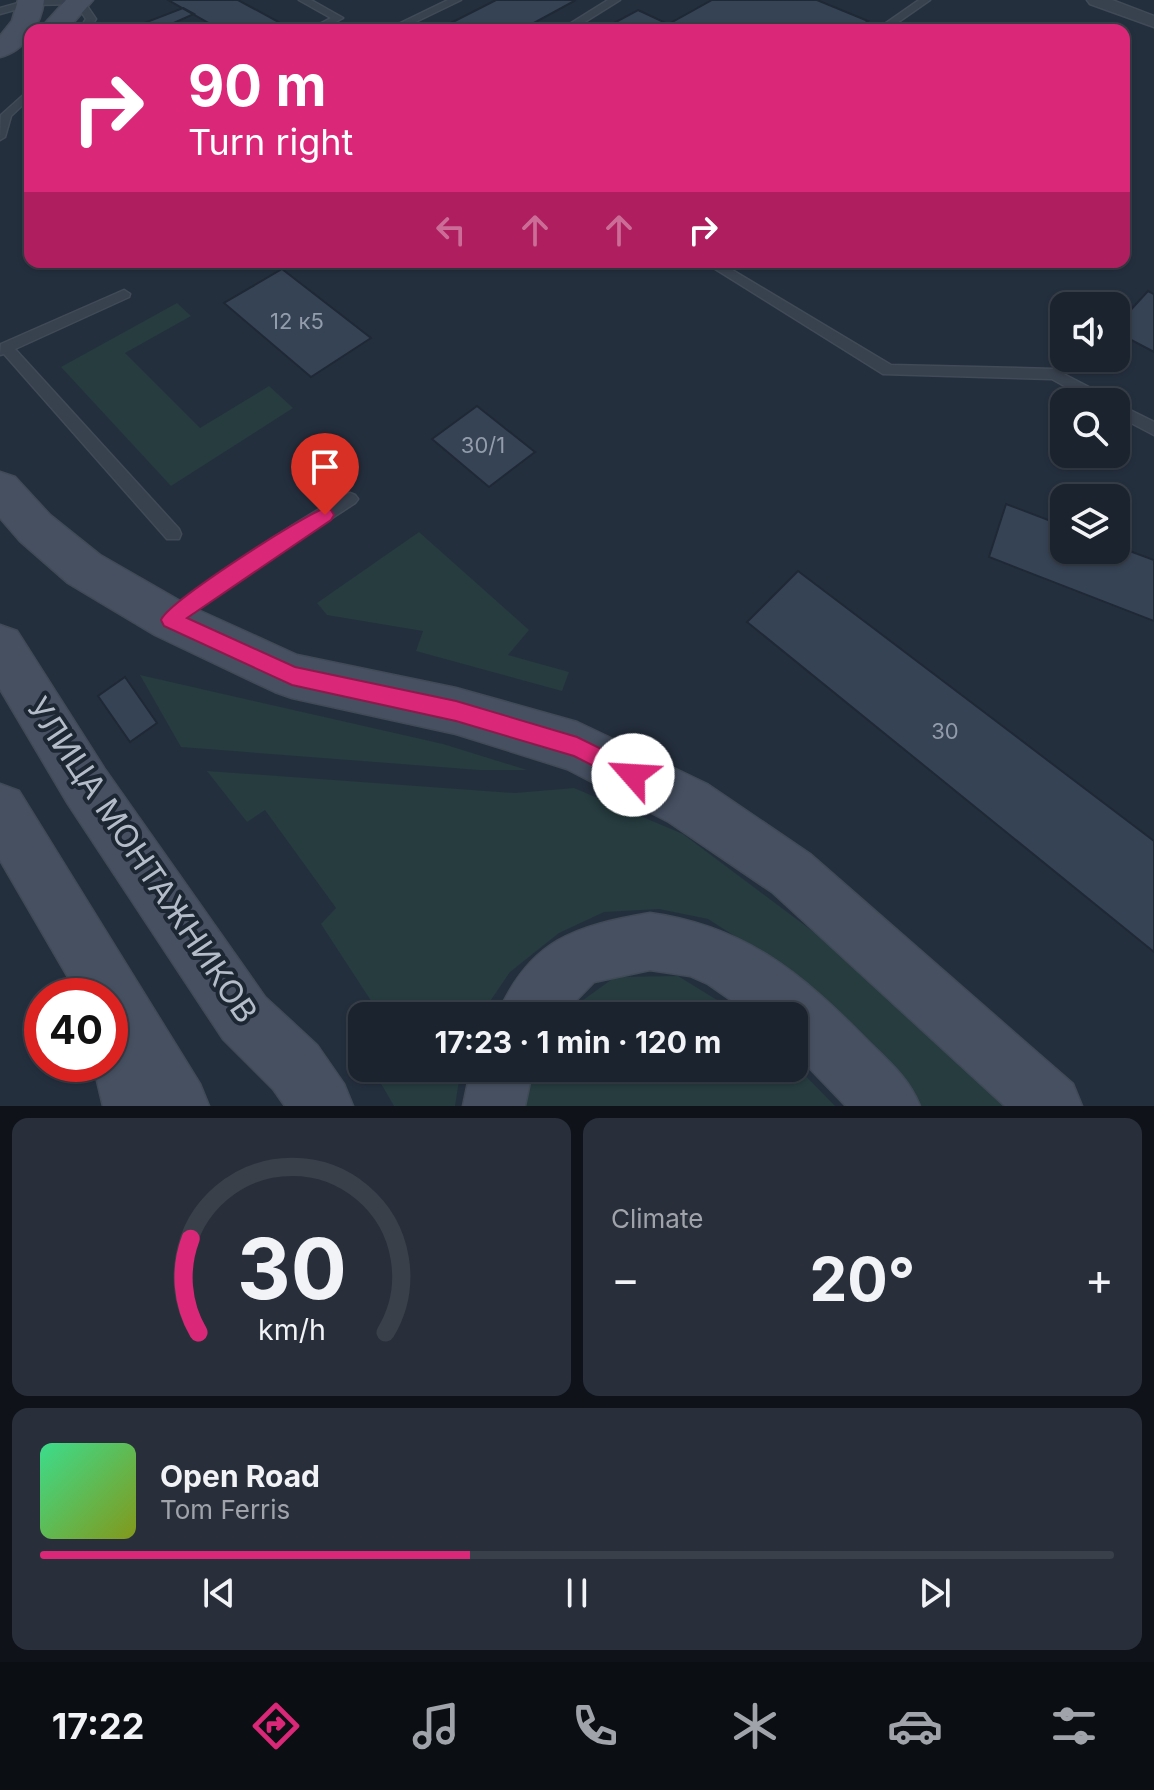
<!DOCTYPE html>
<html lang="en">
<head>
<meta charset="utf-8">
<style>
	:root { --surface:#1b232e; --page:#282f3a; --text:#f1f3f6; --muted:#a0a4aa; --line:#39404a; --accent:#db2777 }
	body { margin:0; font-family:Inter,sans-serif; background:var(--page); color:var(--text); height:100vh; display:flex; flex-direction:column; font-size:30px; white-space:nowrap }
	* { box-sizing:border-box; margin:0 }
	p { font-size:26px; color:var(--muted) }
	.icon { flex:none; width:44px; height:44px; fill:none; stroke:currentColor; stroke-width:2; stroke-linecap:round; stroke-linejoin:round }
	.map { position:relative; height:1106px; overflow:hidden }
	.panel { display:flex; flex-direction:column; gap:12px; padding:12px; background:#0f1319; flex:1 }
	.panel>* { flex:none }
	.banner { position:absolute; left:24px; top:24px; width:1106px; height:244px; border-radius:16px; box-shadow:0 2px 6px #0004,0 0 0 2px var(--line); background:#db2777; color:#fff; overflow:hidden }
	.tools { position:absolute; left:1050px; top:292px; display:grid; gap:16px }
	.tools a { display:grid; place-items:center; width:80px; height:80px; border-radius:16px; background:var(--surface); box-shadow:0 2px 6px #0004,0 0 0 2px var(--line); font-size:40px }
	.speed { position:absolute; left:24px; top:978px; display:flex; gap:16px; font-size:40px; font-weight:700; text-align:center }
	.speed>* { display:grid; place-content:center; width:104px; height:104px; border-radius:50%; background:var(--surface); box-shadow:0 2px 6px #0004,0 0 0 2px var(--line); line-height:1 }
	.speed .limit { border:12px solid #d22; background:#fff; color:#111 }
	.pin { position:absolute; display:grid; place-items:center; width:68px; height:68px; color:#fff; margin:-82px -34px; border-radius:50% 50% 50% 0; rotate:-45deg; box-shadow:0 0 8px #0007 }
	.pin .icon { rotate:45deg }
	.me { position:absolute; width:88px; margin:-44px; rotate:296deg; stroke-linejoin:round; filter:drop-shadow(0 0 6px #0008) }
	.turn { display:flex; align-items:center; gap:28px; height:168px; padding:0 32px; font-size:36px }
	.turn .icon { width:104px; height:104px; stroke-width:2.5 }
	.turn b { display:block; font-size:56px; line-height:68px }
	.lanes { display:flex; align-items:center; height:76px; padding:0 32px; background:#0003; justify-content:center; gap:40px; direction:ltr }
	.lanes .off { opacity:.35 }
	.big { font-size:60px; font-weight:700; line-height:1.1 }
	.panel .card { flex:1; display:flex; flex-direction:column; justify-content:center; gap:12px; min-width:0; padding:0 28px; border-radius:16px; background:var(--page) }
	.panel .dial { align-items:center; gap:0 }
	.dial svg { height:208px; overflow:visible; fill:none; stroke:var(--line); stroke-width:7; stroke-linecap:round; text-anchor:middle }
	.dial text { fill:var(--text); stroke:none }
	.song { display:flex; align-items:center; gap:24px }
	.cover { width:96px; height:96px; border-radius:12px; background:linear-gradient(135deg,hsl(150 70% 55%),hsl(70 70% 35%)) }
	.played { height:8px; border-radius:4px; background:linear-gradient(90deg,var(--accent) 40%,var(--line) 40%) }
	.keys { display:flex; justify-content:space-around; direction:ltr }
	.heat { display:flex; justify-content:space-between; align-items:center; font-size:44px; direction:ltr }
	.panel .tiles { flex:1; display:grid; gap:12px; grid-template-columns:1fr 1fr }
	.card:last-child { grid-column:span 2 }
	.trip { position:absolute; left:348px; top:1002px; width:460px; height:80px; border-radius:16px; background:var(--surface); box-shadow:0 2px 6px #0004,0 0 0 2px var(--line); font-weight:700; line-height:80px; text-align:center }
	.tabs { display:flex; height:128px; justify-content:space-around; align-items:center; background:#0b0e12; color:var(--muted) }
	.tabs .icon { width:56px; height:56px }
	.tabs .active { color:var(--accent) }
	.tabs b { font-size:36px; color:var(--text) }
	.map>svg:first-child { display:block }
	.green { fill:#263c3f }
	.building { fill:#364354; stroke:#1f2835; stroke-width:2 }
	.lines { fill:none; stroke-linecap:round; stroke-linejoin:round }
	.lane-casing { stroke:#414a57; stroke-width:3 }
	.street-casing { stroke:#414a57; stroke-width:3 }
	.secondary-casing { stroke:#414a57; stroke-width:3 }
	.lane { fill:#38414e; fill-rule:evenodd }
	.street { fill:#38414e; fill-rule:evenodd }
	.secondary { fill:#465061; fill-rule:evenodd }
	.route { fill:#db2777; stroke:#8e194d; stroke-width:2 }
	.labels { text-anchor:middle; stroke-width:8; stroke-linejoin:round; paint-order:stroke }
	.number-label { font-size:22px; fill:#929caa }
	.near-street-label { font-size:32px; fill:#b4bcc9; stroke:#1d2633 }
</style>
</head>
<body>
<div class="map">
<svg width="1154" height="1106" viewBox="0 0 1154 1106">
	<rect width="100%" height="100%" fill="#242f3e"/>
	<path class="green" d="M177 303 191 316 125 353 200 428 269 386 293 408 171 486 61 367Z
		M419 532 529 630 508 655 569 672 562 691 416 651 423 631 327 615 317 603Z
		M140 675 443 744 527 770H479L181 747Z
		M207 771 515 793 574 788 683 834 886 986 1015 1106H922L758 951 708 919 659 909 604 912 559 933 510 972 480 1016H373L377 1010 321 924 336 908 265 810 247 822Z
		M678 976 743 1016H561L615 977Z
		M794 1064 835 1106H518L531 1068H794Z
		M372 1068H461L455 1106H394Z"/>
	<path class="building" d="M168 0H238L286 26 278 30H221Z
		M496 0H576L521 30H437Z
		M712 0H817L868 21 854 30H658Z
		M183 8 194 14 158 30H126Z
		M638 10 668 24 658 30H601Z
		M282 269 371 338 311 377 224 303Z
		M1148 291 1154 294V352L1116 332V326Z
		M477 406 535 452 489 487 432 439Z
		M1006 504 1064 526V550H1116V546L1154 560V621L989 557Z
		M798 571 1154 841V952L747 622Z
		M125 677 157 723 130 742 98 696Z"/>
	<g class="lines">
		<defs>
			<path id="lane" d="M29 0H83L96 19 89 30H79L86 19 76 4 32 5 0 14V8Z
				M299 0H311L343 18 321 30H308L331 18Z
				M448 0H461L399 30H386Z
				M608 0H620L572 30H560Z
				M919 0H930L887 30H876Z
				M30 89V98L11 116 5 137 0 140 1 115Z
				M704 262H719L891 365 1054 369 1110 398 1112 402H1093L1052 379 883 374Z
				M124 290 130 294 129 297 15 349 179 529 181 534 179 539H167L4 354 0 355 1 344Z
				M1116 403 1154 422V435L1116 415Z
				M350 493 355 495 358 499 355 503 204 602 172 626 166 624 164 619C172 601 326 501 350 493Z"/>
			<path id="street" d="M1087 0H1112L1154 16V27L1090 4Z"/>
			<path id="secondary" d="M18 0H44C41 25 25 51 0 57V36L12 21Z
				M66 0H93L67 30H39Z
				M0 472 15 477 50 515 100 555 187 605 297 655 456 688 577 722 707 784 810 854 1073 1084 1082 1106H1005L772 892 669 822 567 769 456 734 292 698 275 692 155 635 68 583 20 541 0 518Z
				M0 625 17 631 104 768 265 997 317 1045 344 1084 353 1106H285L273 1089 223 1039 68 804 0 689Z
				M0 784 19 791 200 1084 209 1106H103L93 1064H110V996H79L0 860Z
				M650 913C745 926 802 974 867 1040 889 1062 908 1077 920 1106H846L794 1052V1016H754L708 984 690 976 650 970 594 982 561 1016H497C529 940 575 926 650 913Z
				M471 1068H533L525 1106H463Z"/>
		</defs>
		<use href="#lane" class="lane-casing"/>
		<use href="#street" class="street-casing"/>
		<use href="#secondary" class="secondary-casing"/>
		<use href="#lane" class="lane"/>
		<use href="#street" class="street"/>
		<use href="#secondary" class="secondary"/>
	</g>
	<path class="route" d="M325 508 331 510 334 515 331 520 187 618 295 667 456 701 577 737 640 768 643 775 640 782 633 786 574 756 456 721 292 685 164 626 161 620C169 601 302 516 325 508Z"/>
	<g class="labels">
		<g class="number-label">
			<text x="297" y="329">12 к5</text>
			<text x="483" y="453">30/1</text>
			<text x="945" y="739">30</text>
		</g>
		<g class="near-street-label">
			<text transform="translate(142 860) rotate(56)" y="11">УЛИЦА МОНТАЖНИКОВ</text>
		</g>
	</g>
</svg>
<div class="tools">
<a><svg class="icon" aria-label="sound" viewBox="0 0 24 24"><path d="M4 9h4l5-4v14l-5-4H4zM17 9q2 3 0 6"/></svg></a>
<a><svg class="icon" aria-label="search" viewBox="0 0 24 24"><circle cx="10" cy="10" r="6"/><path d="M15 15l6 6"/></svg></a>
<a><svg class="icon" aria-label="layers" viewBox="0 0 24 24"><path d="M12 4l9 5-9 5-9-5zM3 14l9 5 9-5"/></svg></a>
</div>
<div class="speed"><div class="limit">40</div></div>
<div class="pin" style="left:325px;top:515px;background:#d93025"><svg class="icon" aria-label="arrive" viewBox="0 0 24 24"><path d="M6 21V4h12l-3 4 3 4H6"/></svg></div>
<svg class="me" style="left:633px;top:775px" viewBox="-20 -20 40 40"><circle r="19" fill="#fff"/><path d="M0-13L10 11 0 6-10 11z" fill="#db2777"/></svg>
<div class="trip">17:23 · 1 min · 120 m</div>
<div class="banner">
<div class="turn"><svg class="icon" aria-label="right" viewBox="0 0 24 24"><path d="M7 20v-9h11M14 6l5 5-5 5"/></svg><div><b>90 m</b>Turn right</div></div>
<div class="lanes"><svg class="icon off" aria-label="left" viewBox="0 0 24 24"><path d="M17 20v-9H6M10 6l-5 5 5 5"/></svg><svg class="icon off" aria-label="ahead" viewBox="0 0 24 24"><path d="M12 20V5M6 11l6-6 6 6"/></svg><svg class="icon off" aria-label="ahead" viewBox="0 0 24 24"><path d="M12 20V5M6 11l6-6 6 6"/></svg><svg class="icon" aria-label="right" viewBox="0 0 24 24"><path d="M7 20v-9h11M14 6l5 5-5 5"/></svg></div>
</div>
</div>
<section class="panel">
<div class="tiles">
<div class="card dial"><svg viewBox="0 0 100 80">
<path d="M14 69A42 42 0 1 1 86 69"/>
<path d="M14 69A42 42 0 0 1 11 33" stroke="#db2777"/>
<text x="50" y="56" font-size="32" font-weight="700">30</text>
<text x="50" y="72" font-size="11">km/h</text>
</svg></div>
<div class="card"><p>Climate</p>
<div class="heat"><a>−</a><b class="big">20°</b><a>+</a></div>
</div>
<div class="card">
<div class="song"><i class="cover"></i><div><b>Open Road</b><p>Tom Ferris</p></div></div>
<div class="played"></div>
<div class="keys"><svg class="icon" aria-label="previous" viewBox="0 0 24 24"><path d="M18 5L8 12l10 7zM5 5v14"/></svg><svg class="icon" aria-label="pause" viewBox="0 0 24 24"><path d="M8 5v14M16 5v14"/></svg><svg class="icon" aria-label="next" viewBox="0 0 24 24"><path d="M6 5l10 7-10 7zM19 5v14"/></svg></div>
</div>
</div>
</section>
<nav class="tabs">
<b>17:22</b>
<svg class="icon active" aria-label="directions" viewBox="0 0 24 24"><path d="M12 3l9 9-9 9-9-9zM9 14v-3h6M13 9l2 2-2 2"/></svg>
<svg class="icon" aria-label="music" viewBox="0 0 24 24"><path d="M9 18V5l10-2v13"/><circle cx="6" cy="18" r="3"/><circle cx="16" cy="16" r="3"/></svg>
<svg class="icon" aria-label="phone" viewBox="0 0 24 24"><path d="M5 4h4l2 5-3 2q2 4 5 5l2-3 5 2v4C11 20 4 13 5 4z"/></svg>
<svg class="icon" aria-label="climate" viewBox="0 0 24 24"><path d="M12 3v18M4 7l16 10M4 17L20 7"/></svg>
<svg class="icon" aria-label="car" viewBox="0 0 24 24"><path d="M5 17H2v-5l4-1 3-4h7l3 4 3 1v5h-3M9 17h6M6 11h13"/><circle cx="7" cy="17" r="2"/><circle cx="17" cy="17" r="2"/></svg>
<svg class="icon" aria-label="filters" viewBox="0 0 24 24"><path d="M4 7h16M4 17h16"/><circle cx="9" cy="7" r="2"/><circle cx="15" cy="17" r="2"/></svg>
</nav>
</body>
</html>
